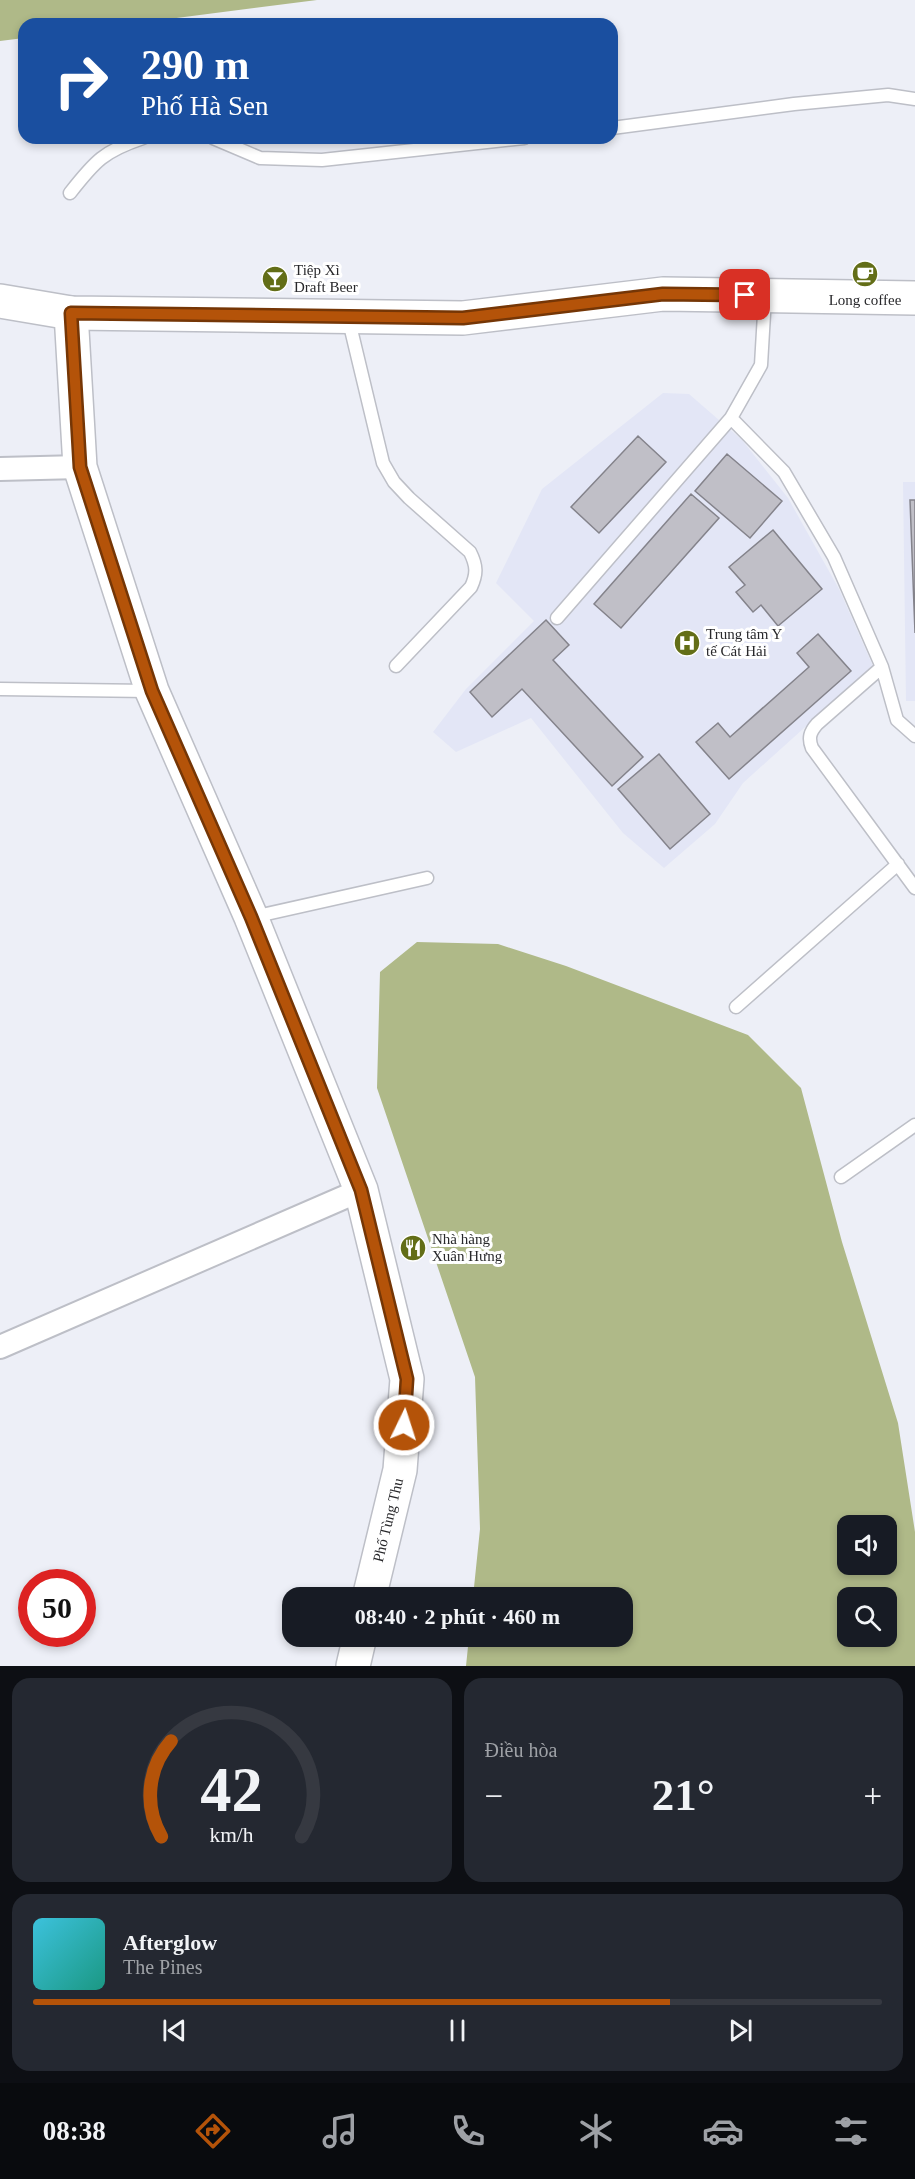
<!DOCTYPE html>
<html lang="vi">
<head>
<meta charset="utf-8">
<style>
	:root { --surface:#171b24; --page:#242831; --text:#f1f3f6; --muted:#9ea1a6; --line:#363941; --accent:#b45309 }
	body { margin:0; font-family:Georgia,serif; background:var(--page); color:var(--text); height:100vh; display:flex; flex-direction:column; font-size:22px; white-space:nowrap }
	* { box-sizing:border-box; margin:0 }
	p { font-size:20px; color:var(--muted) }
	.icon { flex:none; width:33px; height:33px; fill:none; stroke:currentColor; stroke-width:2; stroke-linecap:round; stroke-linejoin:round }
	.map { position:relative; height:1666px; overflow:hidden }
	.side { display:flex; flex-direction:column; gap:12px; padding:12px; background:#0d0f14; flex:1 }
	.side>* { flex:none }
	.guide { position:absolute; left:18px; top:18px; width:600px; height:126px; border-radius:18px; box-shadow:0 3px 9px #0003; background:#1a4fa0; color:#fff; overflow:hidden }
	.controls { position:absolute; left:837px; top:1515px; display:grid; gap:12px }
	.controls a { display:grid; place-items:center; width:60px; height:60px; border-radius:12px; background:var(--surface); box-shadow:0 3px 9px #0003; font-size:30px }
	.speed { position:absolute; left:18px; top:1569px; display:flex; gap:12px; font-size:30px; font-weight:700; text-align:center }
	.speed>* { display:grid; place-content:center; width:78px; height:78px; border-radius:50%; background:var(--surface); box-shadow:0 3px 9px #0003; line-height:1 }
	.speed .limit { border:9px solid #d22; background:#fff; color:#111 }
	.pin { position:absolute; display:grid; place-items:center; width:51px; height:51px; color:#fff; margin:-26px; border-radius:12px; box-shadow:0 3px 9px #0006 }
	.me { position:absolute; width:66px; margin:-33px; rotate:4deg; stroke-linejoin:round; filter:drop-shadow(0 0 4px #0008) }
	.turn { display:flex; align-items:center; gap:21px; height:126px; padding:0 24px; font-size:27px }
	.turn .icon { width:78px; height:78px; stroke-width:2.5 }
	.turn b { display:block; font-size:42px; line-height:51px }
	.big { font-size:45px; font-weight:700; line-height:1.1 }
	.side .card { flex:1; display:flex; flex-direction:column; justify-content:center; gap:9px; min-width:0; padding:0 21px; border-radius:18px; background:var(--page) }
	.side .dial { align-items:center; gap:0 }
	.dial svg { height:156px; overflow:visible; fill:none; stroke:var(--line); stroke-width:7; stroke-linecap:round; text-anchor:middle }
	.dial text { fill:var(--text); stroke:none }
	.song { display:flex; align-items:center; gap:18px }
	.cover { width:72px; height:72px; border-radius:9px; background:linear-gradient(135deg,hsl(190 70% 55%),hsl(170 70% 35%)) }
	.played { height:6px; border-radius:3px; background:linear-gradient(90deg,var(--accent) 75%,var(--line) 75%) }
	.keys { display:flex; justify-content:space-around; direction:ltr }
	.heat { display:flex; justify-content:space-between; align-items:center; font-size:33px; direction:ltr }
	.side .tiles { flex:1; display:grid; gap:12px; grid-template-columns:1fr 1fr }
	.card:last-child { grid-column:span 2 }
	.trip { position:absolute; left:282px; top:1587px; width:351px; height:60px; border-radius:18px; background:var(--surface); box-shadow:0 3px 9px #0003; font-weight:700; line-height:60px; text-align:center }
	.tab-bar { display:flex; height:96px; justify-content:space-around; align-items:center; background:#090b0e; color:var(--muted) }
	.tab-bar .icon { width:42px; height:42px }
	.tab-bar .current { color:var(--accent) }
	.tab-bar b { font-size:27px; color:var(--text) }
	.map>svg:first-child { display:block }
	.built { fill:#e3e6f6 }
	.forest { fill:#afb988; fill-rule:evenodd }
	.building { fill:#c0bfc7; stroke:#84838b; stroke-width:1.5 }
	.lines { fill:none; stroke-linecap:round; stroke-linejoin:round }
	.service-casing { stroke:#bdbfc7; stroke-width:15 }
	.minor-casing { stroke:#bdbfc7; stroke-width:26 }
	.secondary-casing { stroke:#bdbfc7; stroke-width:36 }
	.primary-casing { stroke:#bdbfc7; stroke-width:36 }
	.service { stroke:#fff; stroke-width:12 }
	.minor { stroke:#fff; stroke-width:22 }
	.secondary { stroke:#fff; stroke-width:33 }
	.primary { stroke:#fff; stroke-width:33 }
	.route-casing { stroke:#753606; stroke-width:15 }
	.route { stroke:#b45309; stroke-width:10 }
	.labels { text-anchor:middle; stroke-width:6; stroke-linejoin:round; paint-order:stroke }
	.poi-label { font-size:15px; fill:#28282b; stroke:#fff; text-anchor:start }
	.street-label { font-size:15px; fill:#28282b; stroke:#fff }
</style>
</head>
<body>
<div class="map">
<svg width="915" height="1666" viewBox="0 0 915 1666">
	<rect width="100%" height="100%" fill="#edeff7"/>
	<path class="built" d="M663 393 689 394 742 440 788 498 839 589 873 666 743 783 715 824 664 868 623 833 531 718 456 752 433 732 466 689 534 621 496 583 542 489Z
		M903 482H915V701H906Z"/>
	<path class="forest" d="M0 0H317L130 24H24V38L0 41Z
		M417 942 498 944 566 966 748 1035 801 1088 842 1242 898 1423 915 1532V1666H466L469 1637 622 1636V1598L473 1597 480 1529 475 1377 377 1088 380 972ZM848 1526H886V1564H848ZM848 1598H886V1636H848Z"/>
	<path class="building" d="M638 436 666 462 599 533 571 507Z
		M727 454 782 501 750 538 695 491Z
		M691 494 719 518 621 628 594 604Z
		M910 500H915V633Z
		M773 530 822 589 778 626 761 605 753 612 736 592 745 585 729 567Z
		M546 620 569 645 553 660 643 757 612 786 522 689 492 717 470 692Z
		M818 634 851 671 729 779 696 742 718 723 730 737 809 667 797 653Z
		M659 754 710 814 670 849 618 789Z"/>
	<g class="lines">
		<defs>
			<path id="service" d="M612 128 794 104 888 95 915 99
				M213 138 260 158 322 160 524 138
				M70 193C95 161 104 151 143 138
				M348 317 383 463 394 482 409 498 470 552C477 566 477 574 471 587L396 666
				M731 418 784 472 834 557 882 667 817 724C810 732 808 738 812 748L915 888
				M557 618 731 418 761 365 765 297
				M882 667 897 720 915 736
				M0 689 149 691
				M253 917 427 878
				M736 1007 898 864
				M841 1177 915 1125"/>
			<path id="minor" d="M0 469 80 467
				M0 1347 361 1190"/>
			<path id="secondary" d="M71 313 80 467 152 691 251 917 361 1190 407 1379 400 1470 369 1598
				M353 1666 360 1636"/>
			<path id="primary" d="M0 301 71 313 463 318 663 294 915 298"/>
		</defs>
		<use href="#service" class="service-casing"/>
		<use href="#minor" class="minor-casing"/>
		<use href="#secondary" class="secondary-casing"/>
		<use href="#primary" class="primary-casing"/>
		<use href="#service" class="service"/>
		<use href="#minor" class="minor"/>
		<use href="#secondary" class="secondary"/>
		<use href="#primary" class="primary"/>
	</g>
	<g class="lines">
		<defs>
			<path id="route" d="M404 1425 407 1379 361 1190 251 917 152 691 80 467 71 313 463 318 663 294 745 295"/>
		</defs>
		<use href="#route" class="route-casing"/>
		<use href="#route" class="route"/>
	</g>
	<defs>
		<symbol id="cafe-disc" viewBox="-11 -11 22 22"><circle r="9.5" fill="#636e17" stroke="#fff"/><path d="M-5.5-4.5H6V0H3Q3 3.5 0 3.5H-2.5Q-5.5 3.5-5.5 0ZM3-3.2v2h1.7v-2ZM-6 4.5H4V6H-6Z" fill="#fff"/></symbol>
		<symbol id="bar-disc" viewBox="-11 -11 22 22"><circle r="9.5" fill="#636e17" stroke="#fff"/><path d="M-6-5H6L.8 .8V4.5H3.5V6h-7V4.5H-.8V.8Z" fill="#fff"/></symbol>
		<symbol id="hospital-disc" viewBox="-11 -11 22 22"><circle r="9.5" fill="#636e17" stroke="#fff"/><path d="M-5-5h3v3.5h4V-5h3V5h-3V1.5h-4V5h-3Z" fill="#fff"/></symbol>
		<symbol id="restaurant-disc" viewBox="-11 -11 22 22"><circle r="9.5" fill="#636e17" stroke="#fff"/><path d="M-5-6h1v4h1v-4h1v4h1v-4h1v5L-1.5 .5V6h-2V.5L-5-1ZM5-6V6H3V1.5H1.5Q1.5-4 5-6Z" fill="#fff"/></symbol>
	</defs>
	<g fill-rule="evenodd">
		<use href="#cafe-disc" x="850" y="259" width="30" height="30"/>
		<use href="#bar-disc" x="260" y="264" width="30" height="30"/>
		<use href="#hospital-disc" x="672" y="628" width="30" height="30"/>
		<use href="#restaurant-disc" x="398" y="1233" width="30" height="30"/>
	</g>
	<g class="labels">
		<g class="poi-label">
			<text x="294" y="275">Tiệp Xì<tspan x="294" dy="17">Draft Beer</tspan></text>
			<text x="865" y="305" text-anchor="middle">Long coffee</text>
			<text x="706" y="639">Trung tâm Y<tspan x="706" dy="17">tế Cát Hải</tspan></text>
			<text x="432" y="1244">Nhà hàng<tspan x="432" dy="17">Xuân Hưng</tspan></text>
		</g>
		<g class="street-label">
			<text transform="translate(388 1520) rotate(-76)" y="5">Phố Tùng Thu</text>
		</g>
	</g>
</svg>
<div class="controls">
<a><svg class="icon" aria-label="sound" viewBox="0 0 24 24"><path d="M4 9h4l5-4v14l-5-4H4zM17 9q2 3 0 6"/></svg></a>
<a><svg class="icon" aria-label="search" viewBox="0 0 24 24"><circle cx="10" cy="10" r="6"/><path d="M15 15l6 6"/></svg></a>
</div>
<div class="speed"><div class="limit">50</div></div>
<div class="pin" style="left:745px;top:295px;background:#d93025"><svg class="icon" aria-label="arrive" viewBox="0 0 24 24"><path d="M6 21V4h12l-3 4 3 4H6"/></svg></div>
<svg class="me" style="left:404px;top:1425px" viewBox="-20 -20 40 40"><circle r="17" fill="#b45309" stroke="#fff" stroke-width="3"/><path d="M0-11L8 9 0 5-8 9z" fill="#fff"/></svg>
<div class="trip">08:40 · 2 phút · 460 m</div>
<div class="guide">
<div class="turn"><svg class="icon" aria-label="right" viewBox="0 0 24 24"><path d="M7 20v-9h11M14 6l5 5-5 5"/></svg><div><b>290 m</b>Phố Hà Sen</div></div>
</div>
</div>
<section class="side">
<div class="tiles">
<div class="card dial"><svg viewBox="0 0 100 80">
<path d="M14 69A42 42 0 1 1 86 69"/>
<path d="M14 69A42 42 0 0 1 19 20" stroke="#b45309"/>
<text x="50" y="56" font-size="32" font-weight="700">42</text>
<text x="50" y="72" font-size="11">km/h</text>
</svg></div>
<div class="card"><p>Điều hòa</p>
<div class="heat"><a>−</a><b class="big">21°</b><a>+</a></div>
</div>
<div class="card">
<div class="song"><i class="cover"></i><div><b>Afterglow</b><p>The Pines</p></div></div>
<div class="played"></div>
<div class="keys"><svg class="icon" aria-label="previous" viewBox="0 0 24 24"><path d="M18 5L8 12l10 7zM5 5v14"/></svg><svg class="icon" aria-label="pause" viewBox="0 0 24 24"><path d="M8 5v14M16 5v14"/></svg><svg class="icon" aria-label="next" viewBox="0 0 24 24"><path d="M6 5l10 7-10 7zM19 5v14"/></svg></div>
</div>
</div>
</section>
<nav class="tab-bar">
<b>08:38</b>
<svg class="icon current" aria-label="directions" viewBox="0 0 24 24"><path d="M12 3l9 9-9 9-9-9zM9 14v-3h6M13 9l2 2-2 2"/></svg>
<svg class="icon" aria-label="music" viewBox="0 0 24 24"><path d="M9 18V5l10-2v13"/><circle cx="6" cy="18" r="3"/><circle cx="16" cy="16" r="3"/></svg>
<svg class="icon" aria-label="phone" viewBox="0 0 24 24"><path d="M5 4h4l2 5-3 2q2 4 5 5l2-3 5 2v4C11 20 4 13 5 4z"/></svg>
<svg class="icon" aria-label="climate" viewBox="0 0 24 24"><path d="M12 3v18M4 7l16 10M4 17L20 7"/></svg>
<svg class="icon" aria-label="car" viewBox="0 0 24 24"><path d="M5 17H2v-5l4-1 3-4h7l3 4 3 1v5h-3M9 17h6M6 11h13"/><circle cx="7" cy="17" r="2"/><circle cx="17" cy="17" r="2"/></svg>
<svg class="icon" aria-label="filters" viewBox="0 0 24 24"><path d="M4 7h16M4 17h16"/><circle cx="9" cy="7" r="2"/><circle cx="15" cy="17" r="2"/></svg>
</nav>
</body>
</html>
